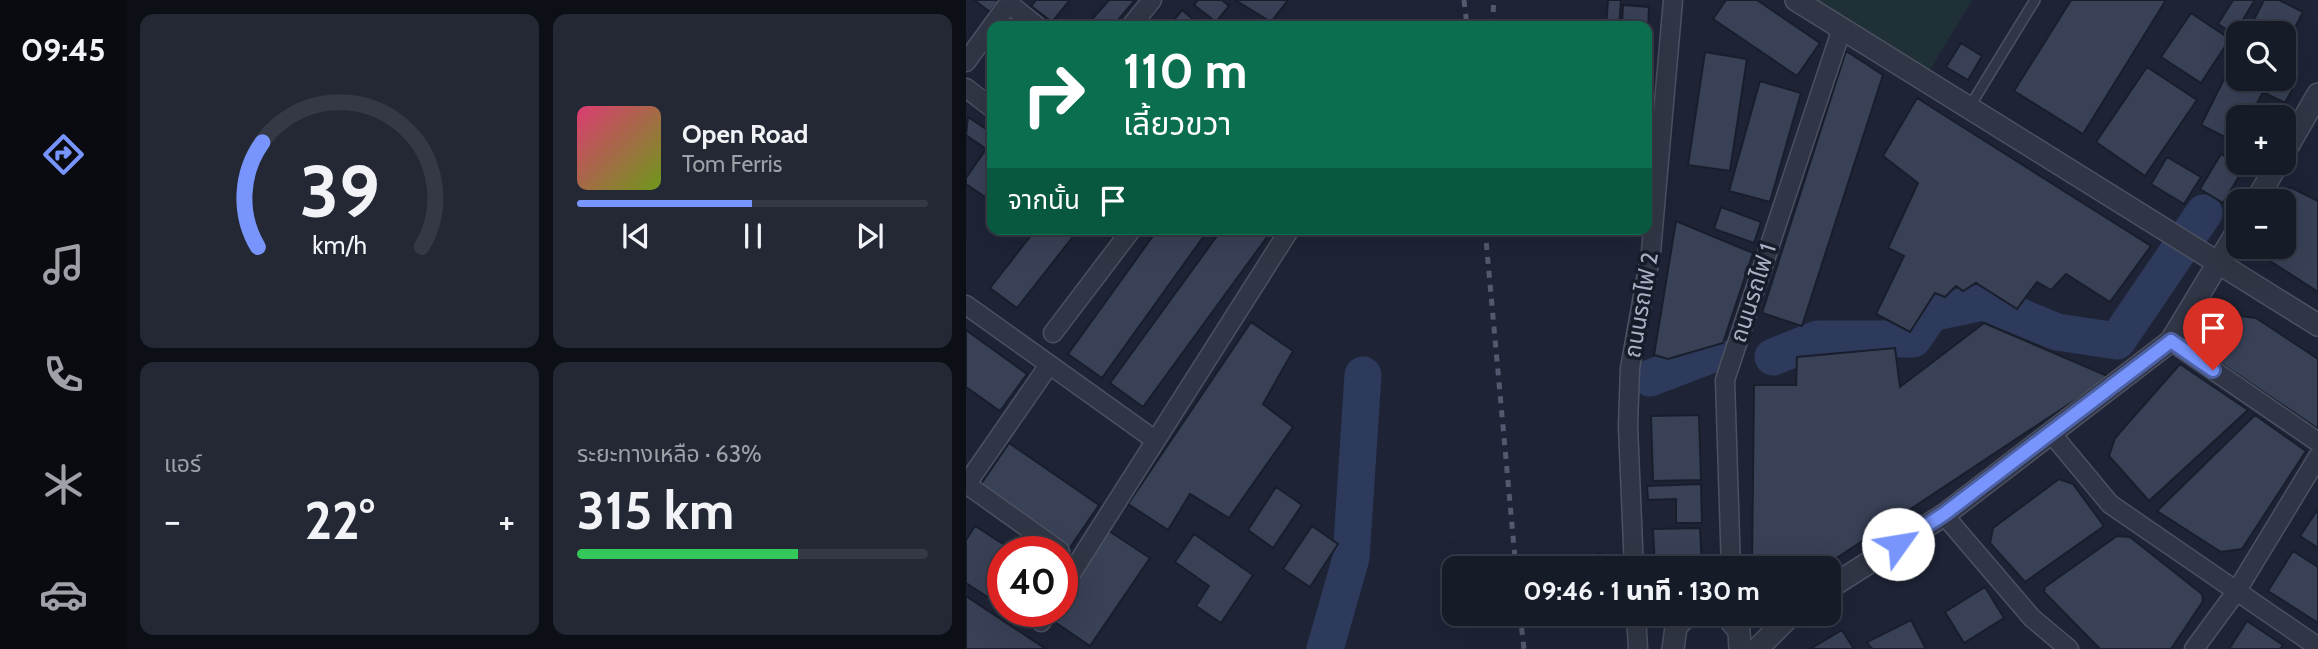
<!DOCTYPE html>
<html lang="th">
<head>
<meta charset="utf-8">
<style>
	:root { --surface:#161b28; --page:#232834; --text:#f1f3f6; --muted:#9ea1a8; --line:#353945; --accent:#7795fc }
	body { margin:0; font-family:Cabin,"Noto Sans Thai",sans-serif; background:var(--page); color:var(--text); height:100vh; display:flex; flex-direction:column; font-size:26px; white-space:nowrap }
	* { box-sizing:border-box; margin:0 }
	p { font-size:23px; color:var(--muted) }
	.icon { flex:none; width:38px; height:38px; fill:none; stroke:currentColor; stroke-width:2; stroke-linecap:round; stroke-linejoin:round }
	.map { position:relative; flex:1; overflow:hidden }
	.panel { display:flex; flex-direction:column; gap:14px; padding:14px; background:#0c0f16; width:840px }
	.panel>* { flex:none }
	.top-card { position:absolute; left:21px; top:21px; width:665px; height:214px; border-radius:14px; box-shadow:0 7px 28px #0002,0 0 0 2px var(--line); background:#0b6e4f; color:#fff; overflow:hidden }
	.fabs { position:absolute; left:1260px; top:21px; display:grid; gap:14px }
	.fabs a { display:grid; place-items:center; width:70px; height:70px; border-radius:14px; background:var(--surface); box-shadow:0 7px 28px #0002,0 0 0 2px var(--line); font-size:35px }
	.speed { position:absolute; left:21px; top:536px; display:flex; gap:14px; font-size:35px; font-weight:700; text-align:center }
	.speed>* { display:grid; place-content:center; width:91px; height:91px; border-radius:50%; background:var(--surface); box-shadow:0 7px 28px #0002,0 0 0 2px var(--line); line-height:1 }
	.speed .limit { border:10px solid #d22; background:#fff; color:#111 }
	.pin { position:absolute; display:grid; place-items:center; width:60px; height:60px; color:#fff; margin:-72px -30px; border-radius:50% 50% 50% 0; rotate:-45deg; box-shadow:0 0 7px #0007 }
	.pin .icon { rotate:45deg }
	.me { position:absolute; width:77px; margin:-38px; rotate:58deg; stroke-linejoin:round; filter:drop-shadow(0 0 5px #0008) }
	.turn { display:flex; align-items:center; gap:24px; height:147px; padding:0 21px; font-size:32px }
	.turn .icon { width:91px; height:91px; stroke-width:2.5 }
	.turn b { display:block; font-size:49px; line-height:60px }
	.then { display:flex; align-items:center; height:66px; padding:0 21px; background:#0003; gap:14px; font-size:26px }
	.big { font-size:52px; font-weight:800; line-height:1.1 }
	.panel .tile { flex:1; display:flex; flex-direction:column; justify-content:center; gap:10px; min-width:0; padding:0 24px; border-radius:14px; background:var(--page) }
	.panel .dial { align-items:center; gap:0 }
	.dial svg { height:182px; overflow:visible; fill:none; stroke:var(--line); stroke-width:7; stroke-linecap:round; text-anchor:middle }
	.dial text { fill:var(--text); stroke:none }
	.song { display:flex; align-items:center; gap:21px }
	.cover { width:84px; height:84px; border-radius:10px; background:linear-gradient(135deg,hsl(340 70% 55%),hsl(80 70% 35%)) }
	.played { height:7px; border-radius:4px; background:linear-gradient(90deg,var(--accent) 50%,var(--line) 50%) }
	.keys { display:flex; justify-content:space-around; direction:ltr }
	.heat { display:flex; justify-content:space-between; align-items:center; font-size:38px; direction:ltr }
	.charge { height:10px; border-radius:5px; background:linear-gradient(90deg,#34c759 63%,var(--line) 0) }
	.panel .tiles { flex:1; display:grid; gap:14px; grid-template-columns:repeat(2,1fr) }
	.trip { position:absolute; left:476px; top:556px; width:399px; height:70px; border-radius:14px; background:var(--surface); box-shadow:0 7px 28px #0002,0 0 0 2px var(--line); font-weight:800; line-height:70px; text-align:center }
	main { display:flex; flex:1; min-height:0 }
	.tab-bar { display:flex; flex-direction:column; width:126px; justify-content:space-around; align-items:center; background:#090b10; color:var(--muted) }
	.tab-bar .icon { width:49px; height:49px }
	.tab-bar .current { color:var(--accent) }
	.tab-bar b { font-size:32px; color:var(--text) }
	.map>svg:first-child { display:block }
	.green { fill:#203037 }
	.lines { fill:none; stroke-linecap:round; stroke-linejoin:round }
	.river { stroke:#2e3a5c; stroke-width:37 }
	.building { fill:#394157; stroke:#191e2c; stroke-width:2 }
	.service-casing { stroke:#4c5162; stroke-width:12 }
	.minor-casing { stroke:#4c5162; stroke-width:21 }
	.tertiary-casing { stroke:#4c5162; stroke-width:24 }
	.service { stroke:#313646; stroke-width:9 }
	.minor { stroke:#313646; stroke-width:18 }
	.tertiary { stroke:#313646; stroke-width:21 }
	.rail { stroke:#53596e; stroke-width:5; stroke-dasharray:7 7; stroke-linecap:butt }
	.route-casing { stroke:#4d61a4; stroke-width:18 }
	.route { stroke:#7795fc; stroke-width:12 }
	.labels { text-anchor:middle; stroke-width:7; stroke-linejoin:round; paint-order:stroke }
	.street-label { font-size:23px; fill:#abb0c4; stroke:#171c2a }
</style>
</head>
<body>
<main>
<nav class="tab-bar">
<b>09:45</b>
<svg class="icon current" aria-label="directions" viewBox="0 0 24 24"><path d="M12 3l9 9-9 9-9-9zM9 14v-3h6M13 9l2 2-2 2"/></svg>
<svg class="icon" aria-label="music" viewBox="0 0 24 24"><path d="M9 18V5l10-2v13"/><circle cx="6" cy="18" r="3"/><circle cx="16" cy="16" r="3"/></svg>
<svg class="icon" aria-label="phone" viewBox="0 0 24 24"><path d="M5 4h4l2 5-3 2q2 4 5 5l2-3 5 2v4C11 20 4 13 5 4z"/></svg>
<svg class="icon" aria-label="climate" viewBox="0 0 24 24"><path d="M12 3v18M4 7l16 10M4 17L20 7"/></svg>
<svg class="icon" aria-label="car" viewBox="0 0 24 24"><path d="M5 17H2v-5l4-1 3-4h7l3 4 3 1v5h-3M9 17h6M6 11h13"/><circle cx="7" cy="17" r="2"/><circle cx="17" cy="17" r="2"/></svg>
</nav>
<section class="panel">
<div class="tiles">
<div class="tile dial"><svg viewBox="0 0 100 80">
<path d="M14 69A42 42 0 1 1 86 69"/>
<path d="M14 69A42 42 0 0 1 16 23" stroke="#7795fc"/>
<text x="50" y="56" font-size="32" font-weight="700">39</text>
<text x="50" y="72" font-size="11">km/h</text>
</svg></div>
<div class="tile">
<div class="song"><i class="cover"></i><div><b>Open Road</b><p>Tom Ferris</p></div></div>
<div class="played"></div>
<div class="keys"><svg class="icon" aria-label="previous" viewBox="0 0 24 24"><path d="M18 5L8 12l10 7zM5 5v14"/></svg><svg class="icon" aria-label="pause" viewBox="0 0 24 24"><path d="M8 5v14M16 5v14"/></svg><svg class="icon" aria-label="next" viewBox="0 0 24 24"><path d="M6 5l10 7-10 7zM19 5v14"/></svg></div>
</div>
<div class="tile"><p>แอร์</p>
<div class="heat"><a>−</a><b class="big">22°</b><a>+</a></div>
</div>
<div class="tile"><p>ระยะทางเหลือ · 63%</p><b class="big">315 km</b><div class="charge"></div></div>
</div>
</section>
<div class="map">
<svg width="1352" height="649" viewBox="0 0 1352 649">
	<rect width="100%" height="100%" fill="#1e2436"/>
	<path class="green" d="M830 0H1006L959 78Z"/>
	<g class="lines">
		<path class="river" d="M807 357 852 339H947L965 313 1018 302 1091 332 1151 341 1238 213
			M684 378 747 354
			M359 649 385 558 397 375"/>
	</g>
	<path class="building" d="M8 0H33L24 12Z
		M70 0H104L86 22 65 6Z
		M143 0H169L147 26H120Z
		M232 0H256L263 6 250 22 228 5Z
		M269 0H322L305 22Z
		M642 0H655L653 26H640Z
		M760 0H791L854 43 831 76 747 19Z
		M1105 0H1200L1117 134 1048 91Z
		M1267 0H1289L1268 34 1252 24Z
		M1298 0H1313L1337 12 1318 50V33H1281Z
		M657 5 683 7 681 52V26H656Z
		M216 10 235 26H203Z
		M1225 13 1264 39 1235 83 1195 57Z
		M995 43 1016 56 1002 80 980 67Z
		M880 51 917 75 836 326 796 313Z
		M1272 51V79H1318V72L1332 79 1319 103 1297 92 1284 117H1272L1271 143 1235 125Z
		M739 52 781 59 764 171 722 165Z
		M1181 67 1231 100 1179 176 1130 142Z
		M794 81 835 93 804 202 763 191Z
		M951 98 1185 246 1144 302 1100 274 1085 290 1071 282 1051 309 1010 283 997 291 990 286 979 297 969 293 944 332 910 314 938 256 922 248 952 183 917 156Z
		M2 117 26 133 25 201 0 184V178L20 149 0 135Z
		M1255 154 1278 168 1257 203 1234 189Z
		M1201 157 1235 177 1218 204 1185 184Z
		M1324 187 1352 201V292L1284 248 1318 247V201H1315Z
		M755 207 795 222 788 243 748 229Z
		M710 221 787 253 757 343 702 359 688 355Z
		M70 229H113L51 308 24 288Z
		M192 229H243L136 378 102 354Z
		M256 229H307L177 407 144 383Z
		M1274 316 1290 318 1352 359V429L1246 357Z
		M285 322 327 351 297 404 327 427 263 518 224 494 202 530 162 504Z
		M1018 323 1144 377 854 569H786L788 385H830L831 357 929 348 934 387Z
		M0 330 61 374 34 411 0 387Z
		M1214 364 1282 410 1183 501 1143 456 1149 438Z
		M733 415 735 480 687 481 685 416Z
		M1289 415 1340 451 1276 549 1255 552 1191 511Z
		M43 443 133 505 103 549 13 487Z
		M1093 479 1107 484 1138 526 1059 582 1024 543 1027 528Z
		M735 484 736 523H710V499L682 500 681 486Z
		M310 487 336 505 307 548 282 530Z
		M1352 509V548L1334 536Z
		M9 526 48 551H37V607L0 583V540Z
		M346 526 372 544 344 587 317 569Z
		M734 528 736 569H689L687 529Z
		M143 531 184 558 124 646 83 618 88 611H96V599Z
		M228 534 287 575 255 623 230 606 243 586 209 562Z
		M1151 536 1164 537 1236 594 1237 601 1205 649H1134L1078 592 1079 587Z
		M1327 551 1352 567V623L1302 591Z
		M633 553 644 559 638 569H624Z
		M1019 587 1038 618 998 643 979 612Z
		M0 596 80 649H0Z
		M945 620 960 649H906L901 642Z
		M1281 621 1317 645 1314 649H1263Z
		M876 630 888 649H844Z"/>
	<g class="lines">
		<defs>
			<path id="service" d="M1004 106 1069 0"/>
			<path id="minor" d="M42 3 71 26
				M165 26 186 0
				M0 62 45 0
				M0 88 26 108
				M0 305 189 440
				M87 333 166 229
				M1205 341 1352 442
				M83 365 4 479 3 486 94 551
				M1085 433 1144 504 1352 647
				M978 515 1066 618 1103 649
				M668 569 662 426 664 368 685 252 707 0
				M765 569 759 380 876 28
				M96 588 324 229
				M670 614 672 649
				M75 622 82 611
				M1228 649 1270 592 1352 457"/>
			<path id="tertiary" d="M830 0 1352 325
				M1318 153 1352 94
				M1290 201 1312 163
				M863 588 978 515 1205 341 1272 230
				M759 614 773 631 774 649
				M707 649 710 627 722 614
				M791 649 826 614"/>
		</defs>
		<use href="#service" class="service-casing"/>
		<use href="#minor" class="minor-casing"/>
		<use href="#tertiary" class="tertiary-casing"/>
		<use href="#service" class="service"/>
		<use href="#minor" class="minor"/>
		<use href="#tertiary" class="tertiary"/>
		<path class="rail" d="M498 0 501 26
			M526 26 528 0
			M519 229 550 569
			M554 614 558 649"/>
	</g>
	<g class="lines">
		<defs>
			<path id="route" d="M932 544 978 514 1205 341 1247 370"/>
		</defs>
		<use href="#route" class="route-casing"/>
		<use href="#route" class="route"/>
	</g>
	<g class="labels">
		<g class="street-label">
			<text transform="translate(787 293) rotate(-72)" y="8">ถนนรถไฟ 1</text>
			<text transform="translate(675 305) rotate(-80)" y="8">ถนนรถไฟ 2</text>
		</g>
	</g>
</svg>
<div class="fabs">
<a><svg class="icon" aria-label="search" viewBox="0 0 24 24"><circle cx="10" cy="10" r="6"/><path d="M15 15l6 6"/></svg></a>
<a>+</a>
<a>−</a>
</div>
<div class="speed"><div class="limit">40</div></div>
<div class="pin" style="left:1247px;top:370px;background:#d93025"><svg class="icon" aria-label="arrive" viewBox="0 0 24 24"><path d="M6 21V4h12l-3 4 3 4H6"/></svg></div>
<svg class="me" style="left:932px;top:544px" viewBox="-20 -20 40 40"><circle r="19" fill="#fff"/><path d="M0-13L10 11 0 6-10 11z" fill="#7795fc"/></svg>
<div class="trip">09:46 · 1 นาที · 130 m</div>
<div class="top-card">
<div class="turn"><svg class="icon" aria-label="right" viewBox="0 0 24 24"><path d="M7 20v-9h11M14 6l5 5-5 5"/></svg><div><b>110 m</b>เลี้ยวขวา</div></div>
<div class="then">จากนั้น<svg class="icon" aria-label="arrive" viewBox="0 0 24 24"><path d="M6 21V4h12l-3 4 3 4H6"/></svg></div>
</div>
</div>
</main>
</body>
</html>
